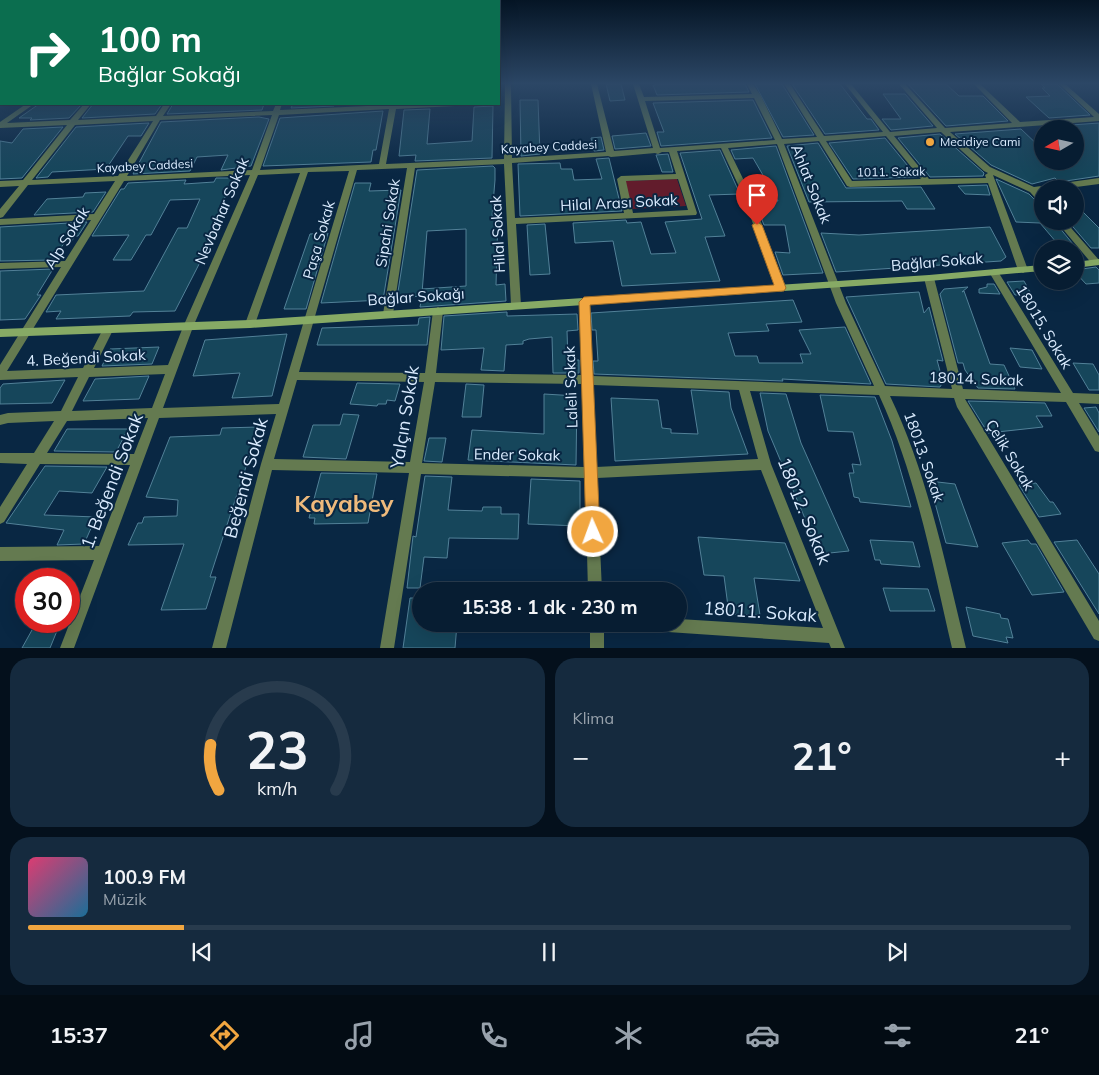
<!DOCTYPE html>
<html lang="tr">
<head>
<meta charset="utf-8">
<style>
	:root { --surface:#071d32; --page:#152a3e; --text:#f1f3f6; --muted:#98a2ac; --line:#283b4d; --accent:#f1a640 }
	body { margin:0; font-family:Mulish,sans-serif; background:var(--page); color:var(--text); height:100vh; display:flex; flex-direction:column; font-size:19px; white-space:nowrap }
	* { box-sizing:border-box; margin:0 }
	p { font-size:16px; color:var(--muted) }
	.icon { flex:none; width:28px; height:28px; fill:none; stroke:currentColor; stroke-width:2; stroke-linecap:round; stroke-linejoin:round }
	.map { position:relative; height:648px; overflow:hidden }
	.sheet { display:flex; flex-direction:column; gap:10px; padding:10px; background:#04101c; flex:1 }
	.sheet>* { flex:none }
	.top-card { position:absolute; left:0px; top:0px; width:500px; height:105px; box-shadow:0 5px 20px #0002,0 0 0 1px var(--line); background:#0b6e4f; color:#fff; overflow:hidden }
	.needle { width:32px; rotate:261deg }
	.buttons { position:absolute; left:1034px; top:120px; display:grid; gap:10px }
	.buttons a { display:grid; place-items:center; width:50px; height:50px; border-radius:50%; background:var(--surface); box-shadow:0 5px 20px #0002,0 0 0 1px var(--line); font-size:25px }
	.speed { position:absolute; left:15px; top:568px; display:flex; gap:10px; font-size:25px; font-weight:700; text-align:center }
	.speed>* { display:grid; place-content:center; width:65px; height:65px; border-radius:50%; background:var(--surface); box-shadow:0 5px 20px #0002,0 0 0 1px var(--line); line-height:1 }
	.speed .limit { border:8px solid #d22; background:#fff; color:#111 }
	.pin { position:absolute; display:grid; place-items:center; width:42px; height:42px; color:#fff; margin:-51px -21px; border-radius:50% 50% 50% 0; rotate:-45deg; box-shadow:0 0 5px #0007 }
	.pin .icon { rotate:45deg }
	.me { position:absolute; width:55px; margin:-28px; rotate:358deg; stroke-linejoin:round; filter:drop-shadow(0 0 4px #0008) }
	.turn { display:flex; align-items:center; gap:18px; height:105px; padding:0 15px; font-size:22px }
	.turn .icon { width:65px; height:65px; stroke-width:2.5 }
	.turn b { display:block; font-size:35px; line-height:42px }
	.big { font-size:38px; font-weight:700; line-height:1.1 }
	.sheet .card { flex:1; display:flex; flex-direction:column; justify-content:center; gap:8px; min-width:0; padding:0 18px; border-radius:20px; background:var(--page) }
	.sheet .dial { align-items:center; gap:0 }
	.dial svg { height:130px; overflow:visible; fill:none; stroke:var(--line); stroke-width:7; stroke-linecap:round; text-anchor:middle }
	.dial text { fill:var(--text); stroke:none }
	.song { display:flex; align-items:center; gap:15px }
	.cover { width:60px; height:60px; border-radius:8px; background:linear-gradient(135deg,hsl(340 70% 55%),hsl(200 70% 35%)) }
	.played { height:5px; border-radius:2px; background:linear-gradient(90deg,var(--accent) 15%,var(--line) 15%) }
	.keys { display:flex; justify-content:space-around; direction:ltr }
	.heat { display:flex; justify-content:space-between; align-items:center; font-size:28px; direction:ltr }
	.sheet .tiles { flex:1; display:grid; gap:10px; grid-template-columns:1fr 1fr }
	.card:last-child { grid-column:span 2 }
	.trip { position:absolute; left:412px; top:582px; width:275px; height:50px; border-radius:25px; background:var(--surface); box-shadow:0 5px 20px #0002,0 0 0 1px var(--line); font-weight:700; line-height:50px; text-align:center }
	.tab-bar { display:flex; height:80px; justify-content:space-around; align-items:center; background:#030c14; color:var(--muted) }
	.tab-bar .icon { width:35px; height:35px }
	.tab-bar .active { color:var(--accent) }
	.tab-bar b { font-size:22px; color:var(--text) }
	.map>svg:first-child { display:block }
	.green { fill:#621c2c }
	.building { fill:#16465b; stroke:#528198; fill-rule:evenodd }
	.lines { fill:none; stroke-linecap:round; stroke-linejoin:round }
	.street { fill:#647a50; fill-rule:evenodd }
	.secondary { fill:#87aa65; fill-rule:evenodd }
	.route { fill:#f1a640; stroke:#9d6c2a }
	.poi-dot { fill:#f1a640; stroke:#092743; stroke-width:2 }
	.labels { text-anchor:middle; stroke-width:4; stroke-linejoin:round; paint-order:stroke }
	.far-poi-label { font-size:12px; fill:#dbecff; stroke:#092743; text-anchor:start }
	.far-street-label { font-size:12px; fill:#dbecff; stroke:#092743 }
	.street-label { font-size:15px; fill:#dbecff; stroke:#092743 }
	.near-street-label { font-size:18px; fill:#dbecff; stroke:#092743 }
	.near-district-label { font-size:24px; font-weight:bold; fill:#efba7c; stroke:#092743 }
</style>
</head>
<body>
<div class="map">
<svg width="1099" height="648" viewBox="0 0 1099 648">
	<rect width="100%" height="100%" fill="#092743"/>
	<path class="green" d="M677 179 686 206 631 209 624 181Z"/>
	<path class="building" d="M606 84H621L625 100 610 101Z
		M684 84H745L749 92 657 95 653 85Z
		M755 84H782L814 135 783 137Z
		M792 84H840L867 119H871L879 130 825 134Z
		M908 84H946L959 96H983L1008 121 946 126Z
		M1041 84H1057L1090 115 1049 118 1026 97 1050 96 1042 88H1045Z
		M883 94H905L933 126 891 130 882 119H901Z
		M520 100H538L540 154 521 156Z
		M753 100 772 138 661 146 657 132H664L653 103Z
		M39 104H82L69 118 30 120 32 118H19Z
		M93 104H162L155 114 82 118Z
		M173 104H264L262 110 167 114Z
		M293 104H334V106L291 108Z
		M493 106 492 158 415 161 416 155 399 156 404 110 430 109 427 144 472 141 474 107Z
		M383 111 376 150H373L371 162 263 166 280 118Z
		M259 117 269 119 251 166 221 170 228 155 197 157 190 171 133 174 161 122Z
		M149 123 141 136H128L106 169 52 172 48 177 36 178 76 127Z
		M1099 123V176L1059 182 1055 178 1032 184 991 165 955 134 1021 129 1042 149V161H1075V129H1060L1057 126Z
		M63 127 22 178 0 179V141L12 143 23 129Z
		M646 133 651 146 615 149 612 136Z
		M940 134 984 173 983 176 930 177 898 138Z
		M601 137 604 150 594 151 591 138Z
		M885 138 917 177 853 179 829 143Z
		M818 143 846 188 921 187 935 209H907L902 201 809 202 787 146Z
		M776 146 823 273 783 275 775 252 790 253 785 225H764L755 202 778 201 753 158 735 159 731 150Z
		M720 150 740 194 709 195 725 236 705 237 720 281 622 286 613 241 575 243 573 223 626 220 627 223 641 222 651 254 676 253 665 222 702 219 680 153Z
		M668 154 673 172H662L656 155Z
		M609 158 622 211 520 216 518 164 560 163 561 169H572L574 180 602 179 596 159Z
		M493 166 495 168V180L492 216H498L496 285 505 284 506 301 420 307 422 296 397 298 417 170ZM466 229V286L422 289V293L427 231Z
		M216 178H233L218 214H225L216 237H213L175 311 133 312 130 316 56 319 61 311 46 312 56 295 144 291 178 228H187L200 199 170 200 151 235H146L131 260H113L129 235 92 236 121 189H124L128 183 186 180 184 184 214 182Z
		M996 179 1029 194 1038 203 1042 205V221H1054L1077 249H1062L1040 223 1016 222Z
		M355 183H371L369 191 401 190 383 300 321 303Z
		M987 185 990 195 965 194 958 186Z
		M106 192 93 212 34 215 47 199 83 197 85 193Z
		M1075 204 1099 228V248H1091L1068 221H1075Z
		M87 222 78 236H75L71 242H65L52 260 0 261V227Z
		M545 224 550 274 530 275 527 225Z
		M990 227 1006 257 1001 261 836 272 821 233 859 235Z
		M328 233 306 309H284L310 234Z
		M1096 267 1099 270V283L1086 284 1075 272V270Z
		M53 269 37 295H41L25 319 0 320V271Z
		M1024 281 1031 294 1015 295 1007 282Z
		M987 284H994L1000 294 979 293V289L987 287Z
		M968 287 962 292 964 291 990 364 1004 365 1015 389 978 388 965 370 963 363H958L940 294 944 289Z
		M919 292 924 313 929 307 943 361 937 360 943 382 940 387 886 384 846 297Z
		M793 300 802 322 766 324 769 331 728 333 735 356H757L759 363H803L800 354H811L799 330 845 327 871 384 782 379 783 381 594 374 593 361H598L596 330H592L591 313Z
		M507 312V316L577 314 578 330 567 331 568 360H579V373H553L552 337 529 339 523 341V344L506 345 504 371 481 370 484 348 441 350 444 316Z
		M430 317 427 345H317L322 328 418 325 419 318Z
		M287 334 272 396 232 398 240 373 193 376 205 340Z
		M159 347 152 364 102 366 110 349Z
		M1010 348 1032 350 1042 369 1020 367Z
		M1073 363 1093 364 1099 375V390H1089Z
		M149 376 139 399 83 401 95 379Z
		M65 380 52 403 0 404V388L3 384Z
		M357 383 400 384 395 401 387 400 386 404H378L377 406 350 404Z
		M466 384 484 385 481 417H462Z
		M691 390 729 392 731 408 748 454 615 461 611 398 658 400 662 428 671 429V433L698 434Z
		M760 393 786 394 801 443 849 551 820 554 768 431Z
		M544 394 577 396 576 465 468 460 472 430 544 434Z
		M820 395 875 397 892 441 911 507 860 502 859 498 854 497 849 473H854L852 464 861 465 853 432 828 431Z
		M968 401 1045 403 1052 416H1036L1043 427 988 433Z
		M1096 407 1099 413V432L1084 408Z
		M343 414 359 415 346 459 303 457 313 425H340Z
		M259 427 210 577H216L206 609 161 610 184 544 128 545 138 523H142L144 517 177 516 178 500 146 497 170 437 220 435 222 428Z
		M67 429H128L116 452 54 451Z
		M429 438H446L442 462 424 461Z
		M45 466 107 467 92 493 59 491 44 515 96 517 84 544 57 545 64 530 6 523Z
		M321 473 377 474 368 523 314 524 315 518H309Z
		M425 476 452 477 448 510 482 511 483 507H501V514H519L518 539 449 538 447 558 424 557 420 588H407L413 536 416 537Z
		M531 479 580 481V526L528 524Z
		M929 481 955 484 978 547 946 543Z
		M1036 483 1050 502H1053L1061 514 1039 517 1019 485Z
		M698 537 785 543 800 581 754 578 760 615 729 614 724 576 704 575Z
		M870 540 913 542 920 567 881 564 880 560H875Z
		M1028 540 1031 544H1036L1064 592 1032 595 1002 543Z
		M1077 540 1099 574V614L1054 542Z
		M883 588 928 589 935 611H890Z
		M410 598H421V624H457L455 648H403Z
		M966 607 1000 614 1001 618 1008 619 1013 638 1006 637 1008 643 973 636Z
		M37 621H61L50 648H22Z"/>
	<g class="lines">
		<path class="street" d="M505 84H511L512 158 606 152 591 84H597L614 151 653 148 633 84H639L644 97 752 94 747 84H753L761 96 782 139 817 137 784 84H790L824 136 883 132 845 84H851L890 132 937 128 899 84H905L945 128 1012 123 974 84H980L1020 122 1094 117 1059 84H1065L1099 114V121L950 132 990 167 1034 187 1099 178V184L1061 189H1042V191L1039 192 1042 195V203L1039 202 1030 192 993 175 1028 270 1023 273 1018 270 988 183 850 187 847 186 819 141 784 144 846 303 885 386 952 389 924 278 929 275 934 278 963 389 1061 393 989 272 994 269 997 270 1073 393 1099 394V404L1079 403 1099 436V452L1095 451 1066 402 965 399 1099 621V641L1094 639 957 407 954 398 890 396C928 475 945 563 966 648H952C932 562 916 475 879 395L750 391 771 464 845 648H831L829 643 653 631 648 629 646 624H679V619L823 628 761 470 597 478 602 591H588L585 478 421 474 394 648H380L409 473 272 470 226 648H212L261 464 276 414 159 418 74 648H60L94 560 0 561V547L99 546 130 465 40 464 4 522 0 524V507L27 464 0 463V453H34L54 421 8 423 0 425V415L8 413 61 411 78 377 0 380V365L61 267 0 269V263L65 261 91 220 0 225V219L94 214 115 181 28 185 3 217 0 218V209L19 186 0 187V181L23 180 67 125 0 128V122L26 104H34L7 123 70 120 84 104H91L78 120 156 116 164 104H171L163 116 273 111 276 104H282L280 110 389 105 390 104H458L455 106 396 109 386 164 504 159ZM754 98 775 140 660 148 645 101ZM389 109 379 164 260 170 279 115ZM272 115 252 170 127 176 160 120ZM153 121 118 176 32 180 75 125ZM941 132 984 171 988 173 985 175 986 178 929 179 894 136ZM886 136 921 179 852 181 826 141ZM777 144 836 303 874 386 592 376 589 302 584 298 579 302 581 375 436 373 443 311 438 307 433 311 425 373 299 372 357 170 407 168 383 314 388 318 393 314 415 168 504 164 511 305 516 309 521 305 516 224 696 215 697 213 677 151 721 148 742 193 776 288 781 292 784 290 786 288 750 193 728 148ZM662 152H669L676 174 621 176 617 179 624 213 515 218 512 163 608 156 611 157 655 153 658 154ZM349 171 279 404 163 408 193 327 258 175 300 173 245 324 246 327H254L255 324 308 172ZM250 175 183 327 168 365 94 368 113 330 112 327H104L83 368 7 371 124 181ZM678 179 688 210 633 213 626 181ZM165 374 152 408 72 411 89 377ZM297 380 424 382 410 462 274 459ZM435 382 582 384 584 467 422 463ZM593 385 739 390 758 459 596 467ZM148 418 134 454 47 453 67 421Z
			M1056 221H1065L1099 260V265H1093Z
			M590 624H604V648H590Z"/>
		<path class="secondary" d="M1099 259V265L1075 268V262Z
			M1042 265V271L929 281 250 328 0 337V329L250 320 929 275Z"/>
	</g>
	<linearGradient id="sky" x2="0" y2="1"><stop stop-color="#051525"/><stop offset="0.48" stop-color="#2c4766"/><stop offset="1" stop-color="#2c4766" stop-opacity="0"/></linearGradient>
	<rect width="1099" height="174" fill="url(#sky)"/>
	<path class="route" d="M757 222 762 225 786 288 784 291 590 305 600 532 598 537 593 539 588 537 586 532 579 302 584 297 774 285 752 225Z"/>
	<circle class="poi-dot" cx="930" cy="142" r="5"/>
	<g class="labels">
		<g class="far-poi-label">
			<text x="940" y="146">Mecidiye Cami</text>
		</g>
		<g class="far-street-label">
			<text transform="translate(549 147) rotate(-3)" y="4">Kayabey Caddesi</text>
			<text transform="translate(145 166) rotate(-3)" y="4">Kayabey Caddesi</text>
			<text transform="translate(891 172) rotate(-1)" y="4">1011. Sokak</text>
		</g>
		<g class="street-label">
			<text transform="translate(811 184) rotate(68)" y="5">Ahlat Sokak</text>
			<text transform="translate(619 203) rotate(-3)" y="5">Hilal Arası Sokak</text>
			<text transform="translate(222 211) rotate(-67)" y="5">Nevbahar Sokak</text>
			<text transform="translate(388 223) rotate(-81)" y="5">Sipahi Sokak</text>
			<text transform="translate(498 234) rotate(-93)" y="5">Hilal Sokak</text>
			<text transform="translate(67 238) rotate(-58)" y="5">Alp Sokak</text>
			<text transform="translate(319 240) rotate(-74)" y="5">Paşa Sokak</text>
			<text transform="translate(937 262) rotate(-5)" y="5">Bağlar Sokak</text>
			<text transform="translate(416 297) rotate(-4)" y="5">Bağlar Sokağı</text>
			<text transform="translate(1044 327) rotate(59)" y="5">18015. Sokak</text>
			<text transform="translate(86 358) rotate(-3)" y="5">4. Beğendi Sokak</text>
			<text transform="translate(976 379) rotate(2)" y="5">18014. Sokak</text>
			<text transform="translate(571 387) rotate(-92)" y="5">Laleli Sokak</text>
			<text transform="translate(517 455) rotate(1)" y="5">Ender Sokak</text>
			<text transform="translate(1010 455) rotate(59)" y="5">Çelik Sokak</text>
			<text transform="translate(924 457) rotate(71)" y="5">18013. Sokak</text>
		</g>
		<g class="near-street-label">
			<text transform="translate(405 417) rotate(-81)" y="6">Yalçın Sokak</text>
			<text transform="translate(246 478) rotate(-75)" y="6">Beğendi Sokak</text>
			<text transform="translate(112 481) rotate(-69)" y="6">1. Beğendi Sokak</text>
			<text transform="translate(804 511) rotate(68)" y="6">18012. Sokak</text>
			<text transform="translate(760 612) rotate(4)" y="6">18011. Sokak</text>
		</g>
		<g class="near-district-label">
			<text x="344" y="512">Kayabey</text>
		</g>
	</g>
</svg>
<div class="buttons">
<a><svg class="needle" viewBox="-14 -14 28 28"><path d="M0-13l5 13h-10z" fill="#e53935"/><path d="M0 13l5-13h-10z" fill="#98a2ac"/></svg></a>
<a><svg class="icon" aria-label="sound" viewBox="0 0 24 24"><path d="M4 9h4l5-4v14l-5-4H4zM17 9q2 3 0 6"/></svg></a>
<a><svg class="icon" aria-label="layers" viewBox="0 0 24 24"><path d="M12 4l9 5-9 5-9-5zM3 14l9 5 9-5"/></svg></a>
</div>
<div class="speed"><div class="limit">30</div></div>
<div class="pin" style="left:757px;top:225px;background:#d93025"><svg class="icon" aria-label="arrive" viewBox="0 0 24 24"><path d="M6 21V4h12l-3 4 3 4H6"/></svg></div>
<svg class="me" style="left:593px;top:532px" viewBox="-20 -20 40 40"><circle r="17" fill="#f1a640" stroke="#fff" stroke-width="3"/><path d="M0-11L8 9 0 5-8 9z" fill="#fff"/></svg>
<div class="trip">15:38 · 1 dk · 230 m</div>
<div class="top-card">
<div class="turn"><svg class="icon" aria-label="right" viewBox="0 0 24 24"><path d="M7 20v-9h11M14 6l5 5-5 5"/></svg><div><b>100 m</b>Bağlar Sokağı</div></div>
</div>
</div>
<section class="sheet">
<div class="tiles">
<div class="card dial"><svg viewBox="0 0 100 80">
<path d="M14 69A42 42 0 1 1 86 69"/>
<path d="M14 69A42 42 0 0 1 9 41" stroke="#f1a640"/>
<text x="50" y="56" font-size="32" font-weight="700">23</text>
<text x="50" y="72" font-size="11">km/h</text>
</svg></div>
<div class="card"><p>Klima</p>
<div class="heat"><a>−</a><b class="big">21°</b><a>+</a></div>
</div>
<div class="card">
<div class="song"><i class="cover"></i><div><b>100.9 FM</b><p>Müzik</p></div></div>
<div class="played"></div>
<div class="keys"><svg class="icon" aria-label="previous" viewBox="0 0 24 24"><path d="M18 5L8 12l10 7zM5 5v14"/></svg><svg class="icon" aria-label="pause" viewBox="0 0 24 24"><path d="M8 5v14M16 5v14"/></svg><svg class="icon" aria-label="next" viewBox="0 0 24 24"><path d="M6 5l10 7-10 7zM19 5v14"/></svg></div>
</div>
</div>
</section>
<nav class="tab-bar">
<b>15:37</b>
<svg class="icon active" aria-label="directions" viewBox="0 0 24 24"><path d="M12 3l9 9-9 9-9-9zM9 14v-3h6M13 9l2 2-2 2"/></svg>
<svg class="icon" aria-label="music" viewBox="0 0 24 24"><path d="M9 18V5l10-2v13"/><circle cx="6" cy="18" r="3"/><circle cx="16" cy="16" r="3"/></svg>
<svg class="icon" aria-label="phone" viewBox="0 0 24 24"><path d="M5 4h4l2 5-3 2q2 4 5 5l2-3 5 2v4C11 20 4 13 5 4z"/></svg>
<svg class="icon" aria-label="climate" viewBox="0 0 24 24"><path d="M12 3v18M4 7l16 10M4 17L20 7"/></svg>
<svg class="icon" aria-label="car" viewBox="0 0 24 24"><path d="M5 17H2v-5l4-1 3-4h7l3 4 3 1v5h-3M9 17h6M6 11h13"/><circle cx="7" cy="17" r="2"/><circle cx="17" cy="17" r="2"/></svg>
<svg class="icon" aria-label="filters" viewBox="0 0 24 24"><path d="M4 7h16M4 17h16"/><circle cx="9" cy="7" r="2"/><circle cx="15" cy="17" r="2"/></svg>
<b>21°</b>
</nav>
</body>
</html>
